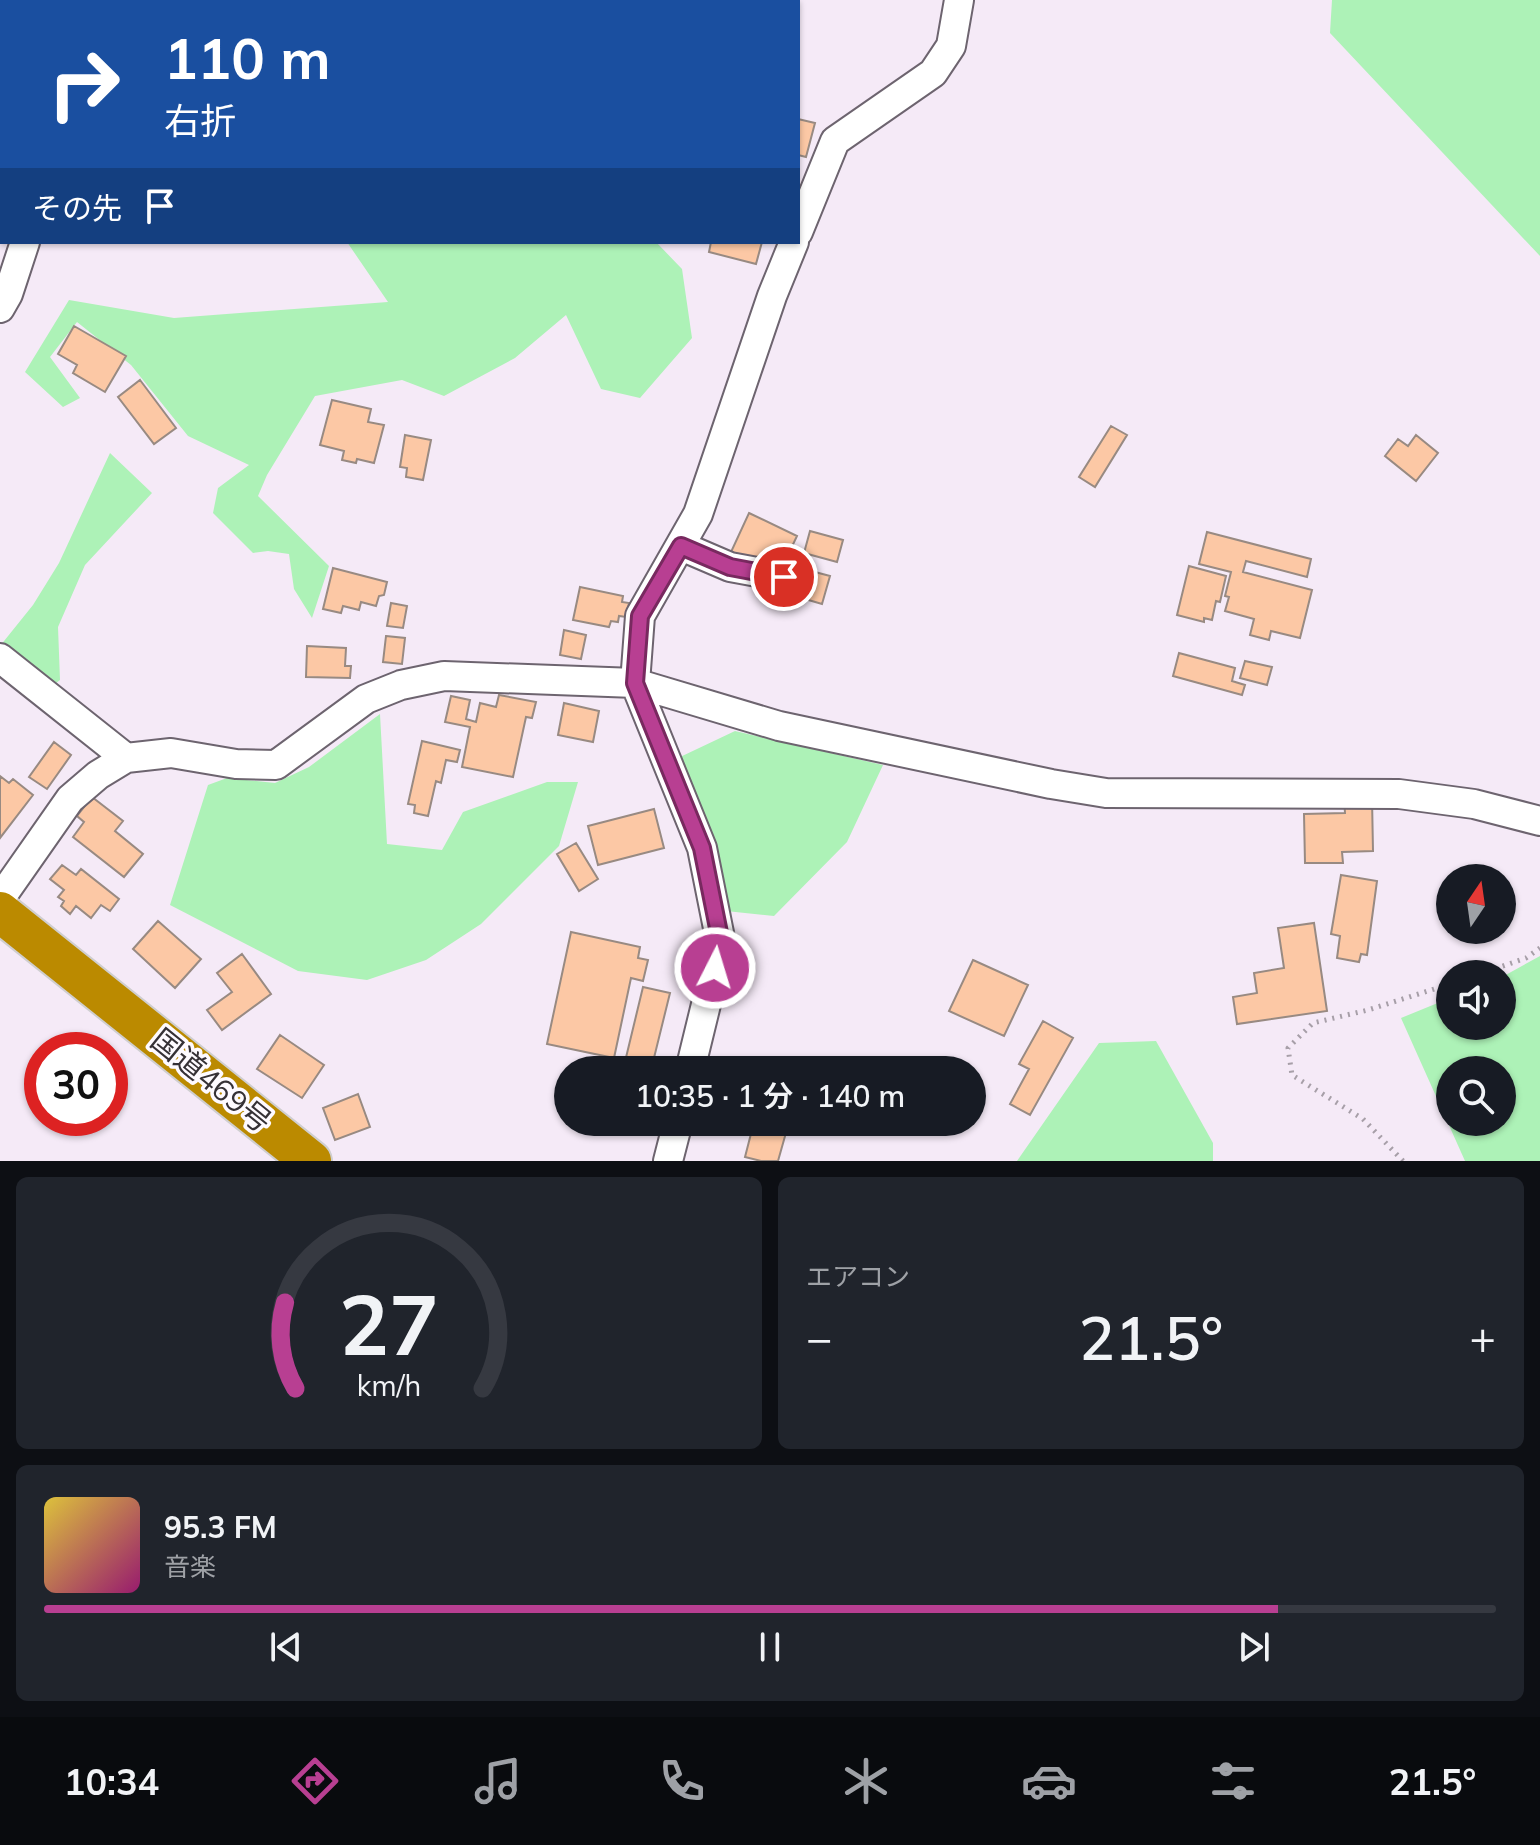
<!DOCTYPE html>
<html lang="ja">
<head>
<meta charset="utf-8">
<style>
	:root { --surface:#171b24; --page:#20242c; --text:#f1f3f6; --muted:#9ea1a6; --line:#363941; --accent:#b83f92 }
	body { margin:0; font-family:Mulish,"Noto Sans JP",sans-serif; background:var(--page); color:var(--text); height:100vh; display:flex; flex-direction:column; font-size:30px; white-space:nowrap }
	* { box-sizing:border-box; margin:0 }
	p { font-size:26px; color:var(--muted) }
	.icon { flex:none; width:44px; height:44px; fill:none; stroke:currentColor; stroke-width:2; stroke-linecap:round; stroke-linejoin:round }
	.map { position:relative; height:1161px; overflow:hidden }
	.side { display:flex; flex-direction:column; gap:16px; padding:16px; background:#0d0f14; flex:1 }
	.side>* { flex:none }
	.guide { position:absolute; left:0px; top:0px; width:800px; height:244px; box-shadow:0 2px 6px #0004; background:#1a4fa0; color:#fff; overflow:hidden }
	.needle { width:52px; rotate:13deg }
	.tools { position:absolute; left:1436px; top:864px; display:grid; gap:16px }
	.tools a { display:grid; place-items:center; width:80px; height:80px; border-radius:50%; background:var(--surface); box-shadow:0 2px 6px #0004; font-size:40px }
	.speed { position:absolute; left:24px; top:1032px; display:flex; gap:16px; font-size:40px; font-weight:700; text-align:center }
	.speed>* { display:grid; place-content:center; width:104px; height:104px; border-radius:50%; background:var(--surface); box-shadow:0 2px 6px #0004; line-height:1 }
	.speed .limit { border:12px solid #d22; background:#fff; color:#111 }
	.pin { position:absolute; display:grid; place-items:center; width:68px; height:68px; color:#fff; margin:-34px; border:4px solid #fff; border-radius:50%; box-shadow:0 2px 8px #0007 }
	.me { position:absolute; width:88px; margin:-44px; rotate:5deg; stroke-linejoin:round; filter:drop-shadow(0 0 6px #0008) }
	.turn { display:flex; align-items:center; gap:28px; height:168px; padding:0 32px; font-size:36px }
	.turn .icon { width:104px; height:104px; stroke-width:2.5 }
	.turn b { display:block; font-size:56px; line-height:68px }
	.then { display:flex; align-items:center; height:76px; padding:0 32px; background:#0003; gap:16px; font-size:30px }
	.big { font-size:60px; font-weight:600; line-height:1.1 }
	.side .card { flex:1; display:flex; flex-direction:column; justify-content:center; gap:12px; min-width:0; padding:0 28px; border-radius:12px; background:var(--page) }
	.side .dial { align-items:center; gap:0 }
	.dial svg { height:208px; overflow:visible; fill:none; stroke:var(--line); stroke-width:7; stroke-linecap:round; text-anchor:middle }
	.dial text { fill:var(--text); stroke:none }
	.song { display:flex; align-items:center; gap:24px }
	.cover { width:96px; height:96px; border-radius:12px; background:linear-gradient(135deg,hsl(50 70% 55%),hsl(320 70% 35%)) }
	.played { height:8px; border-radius:4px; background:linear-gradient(90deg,var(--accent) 85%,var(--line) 85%) }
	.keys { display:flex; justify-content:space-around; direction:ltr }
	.heat { display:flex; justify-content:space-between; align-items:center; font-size:44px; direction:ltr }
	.side .tiles { flex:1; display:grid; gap:16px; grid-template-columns:1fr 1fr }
	.card:last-child { grid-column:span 2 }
	.trip { position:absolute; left:554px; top:1056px; width:432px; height:80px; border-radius:40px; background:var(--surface); box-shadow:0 2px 6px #0004; font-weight:600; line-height:80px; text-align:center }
	.tabs { display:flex; height:128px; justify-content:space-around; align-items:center; background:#090b0e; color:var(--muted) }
	.tabs .icon { width:56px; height:56px }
	.tabs .on { color:var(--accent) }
	.tabs b { font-size:36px; color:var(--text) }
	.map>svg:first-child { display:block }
	.green { fill:#adf2b7; fill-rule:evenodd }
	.building { fill:#fcc8a5; stroke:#988a82; stroke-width:2 }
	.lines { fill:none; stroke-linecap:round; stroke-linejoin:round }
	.minor-casing { stroke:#6d646f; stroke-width:32 }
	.highway-casing { stroke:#cfcecf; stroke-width:44 }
	.path { stroke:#a79fa8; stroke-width:5; stroke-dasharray:2 6; stroke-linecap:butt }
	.minor { stroke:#fff; stroke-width:28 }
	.highway { stroke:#bb8a00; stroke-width:40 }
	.route-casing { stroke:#78295f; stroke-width:20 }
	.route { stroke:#b83f92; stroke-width:14 }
	.labels { text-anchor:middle; stroke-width:7; stroke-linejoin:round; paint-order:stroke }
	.street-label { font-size:30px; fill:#363136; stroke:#fefaff }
</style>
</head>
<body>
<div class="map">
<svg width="1540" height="1161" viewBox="0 0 1540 1161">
	<rect width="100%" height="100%" fill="#f5eaf7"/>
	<path class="green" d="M262 0H702L262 2Z
		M1332 0H1540V256L1330 33Z
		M347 242H656L682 269 692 338 640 398 601 389 566 315 515 358 444 396 402 380 315 396 267 475 258 496 329 566 312 618 294 589 289 554 268 551 253 553 213 513 218 488 249 465 188 436 131 365 77 322 50 357 80 398 63 407 25 372 69 300 174 318 388 302Z
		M110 453 152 493 85 565 58 627 60 680 51 687 0 646 33 605 59 563Z
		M380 714 387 844 442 850 463 812 547 782H578L559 846 481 924 426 960 367 980 298 971 170 905 208 785 227 778 275 783 309 767Z
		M735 731 883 765 847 842 774 916 726 911 678 758Z
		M1540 956V1161H1465L1401 1018 1450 998V1026H1502V977ZM1502 1070V1122H1450V1070Z
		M1156 1041 1213 1143V1161H1017L1099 1043Z"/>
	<path class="building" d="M798 119 815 123 806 157 798 155Z
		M711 242H762L756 264 709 252Z
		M74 326 126 356 105 392 73 373 77 365 58 354Z
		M140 380 176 428 154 444 118 397Z
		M332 400 371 409 368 422 384 425 374 463 357 459 356 463 342 460 344 451 320 445Z
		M1111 426 1127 435 1095 487 1079 477Z
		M405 435 431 440 423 480 406 477 407 468 400 467Z
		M1416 435 1438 453 1416 481 1385 456 1398 439 1408 446Z
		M749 513 797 536 779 574 731 552Z
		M810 531 843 540 837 562 804 553Z
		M1207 532 1311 559 1307 577 1246 561 1243 572 1312 590 1300 638 1271 631 1269 640 1250 635 1254 619 1225 611 1229 597 1225 596 1231 572 1199 564Z
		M1189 566 1226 576 1220 602 1216 601 1212 620 1204 618V622L1177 615Z
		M333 568 387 582 384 595 379 596 376 606 361 602 359 610 343 606 341 613 323 609Z
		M815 572 830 576 822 604 788 594 794 573 814 578Z
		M580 587 623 596 622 602 629 603 626 617 619 616 618 622 611 621 609 627 573 620Z
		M391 603 407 606 403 628 387 626Z
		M564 630 586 635 581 659 560 655Z
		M386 636 405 638 402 664 383 662Z
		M307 646 346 648 345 666H351L350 678 306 677Z
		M1179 653 1235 668 1232 681 1245 685 1242 695 1173 676Z
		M1245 661 1272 667 1267 685 1240 678Z
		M499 695 536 702 532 718 526 717 513 777 462 767 470 727 445 722 451 696 470 700 466 719 476 722 480 703 496 707Z
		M564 703 599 711 593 742 558 735Z
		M422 741 460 750 457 762 446 760 441 783 436 781 428 816 414 813 415 805 408 804Z
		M54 742 71 755 47 789 29 777Z
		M0 776 9 783 13 779 33 795 0 838Z
		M92 797 123 821 115 831 143 854 124 877 73 837 84 822 77 816Z
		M1344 798H1372L1373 851 1342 852 1343 863H1305L1304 814 1345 813Z
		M654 809 664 848 598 865 588 826Z
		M576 843 598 879 579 891 557 854Z
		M62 865 76 875 81 869 119 899 110 911 101 905 91 918 76 906 70 914 61 906 64 901 58 897 64 890 50 879Z
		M1341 875 1377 881 1367 955 1361 954 1359 962 1337 958 1340 936 1331 934Z
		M158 921 201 959 175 988 133 949Z
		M1314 923 1327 1011 1237 1024 1233 997 1257 993 1254 973 1284 968 1278 928Z
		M571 932 640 947 638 958 648 960 643 981 631 978 614 1058 547 1044Z
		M242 954 271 994 222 1030 207 1010 232 992 217 973Z
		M973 960 1028 985 1004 1036 949 1011Z
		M643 987 670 993 651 1070H623Z
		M1043 1021 1073 1038 1030 1115 1010 1104 1029 1069 1019 1064Z
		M280 1035 324 1065 302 1098 257 1069Z
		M358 1094 370 1127 335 1140 323 1108Z
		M754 1122H789L778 1161H761L745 1157Z"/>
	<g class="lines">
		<defs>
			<path id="minor" d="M97 2V0
				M798 232 835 141 933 73 951 46 959 0
				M0 308 8 294 25 242
				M681 546 730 567 784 577
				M0 658 126 758
				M0 899 70 799 98 775 126 758 171 753 236 764 276 765 366 699 401 685 444 676 635 683 779 726 1051 784 1106 793 1399 794 1474 804 1540 821
				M690 1070 721 943 702 848 635 683 640 616 698 514 772 296 794 242
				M668 1161 678 1122"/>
			<path id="highway" d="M0 912 311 1161"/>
		</defs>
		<use href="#minor" class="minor-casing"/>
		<use href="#highway" class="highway-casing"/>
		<path class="path" d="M1480 974 1526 958 1540 948
			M1403 1161 1363 1119 1292 1075 1288 1048 1313 1023 1368 1010 1450 984"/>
		<use href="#minor" class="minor"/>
		<use href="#highway" class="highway"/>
	</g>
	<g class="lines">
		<defs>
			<path id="route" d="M715 968 721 943 702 848 635 683 640 616 681 546 730 567 784 577"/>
		</defs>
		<use href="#route" class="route-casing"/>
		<use href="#route" class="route"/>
	</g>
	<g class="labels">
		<g class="street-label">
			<text transform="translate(211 1081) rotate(39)" y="10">国道469号</text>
		</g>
	</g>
</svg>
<div class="tools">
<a><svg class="needle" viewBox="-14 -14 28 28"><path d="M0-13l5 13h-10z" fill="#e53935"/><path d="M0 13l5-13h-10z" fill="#9ea1a6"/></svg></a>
<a><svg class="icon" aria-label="sound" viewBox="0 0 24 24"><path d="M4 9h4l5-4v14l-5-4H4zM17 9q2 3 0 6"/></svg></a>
<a><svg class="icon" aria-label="search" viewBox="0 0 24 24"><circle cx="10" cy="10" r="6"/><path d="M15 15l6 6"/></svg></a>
</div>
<div class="speed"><div class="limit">30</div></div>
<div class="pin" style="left:784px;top:577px;background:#d93025"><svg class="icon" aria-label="arrive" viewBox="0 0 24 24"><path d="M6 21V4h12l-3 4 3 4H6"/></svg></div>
<svg class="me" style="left:715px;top:968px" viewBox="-20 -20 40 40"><circle r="17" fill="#b83f92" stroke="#fff" stroke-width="3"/><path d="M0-11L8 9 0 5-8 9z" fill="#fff"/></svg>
<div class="trip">10:35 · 1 分 · 140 m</div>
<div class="guide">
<div class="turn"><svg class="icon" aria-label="right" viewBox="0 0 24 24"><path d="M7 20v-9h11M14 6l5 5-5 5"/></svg><div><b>110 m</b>右折</div></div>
<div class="then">その先<svg class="icon" aria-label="arrive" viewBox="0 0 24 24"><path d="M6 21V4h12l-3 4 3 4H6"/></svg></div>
</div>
</div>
<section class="side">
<div class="tiles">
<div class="card dial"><svg viewBox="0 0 100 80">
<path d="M14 69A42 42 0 1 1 86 69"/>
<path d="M14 69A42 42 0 0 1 10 36" stroke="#b83f92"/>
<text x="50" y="56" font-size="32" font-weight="700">27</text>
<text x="50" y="72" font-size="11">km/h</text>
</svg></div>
<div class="card"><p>エアコン</p>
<div class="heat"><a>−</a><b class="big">21.5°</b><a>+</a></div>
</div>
<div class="card">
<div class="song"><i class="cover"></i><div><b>95.3 FM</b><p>音楽</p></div></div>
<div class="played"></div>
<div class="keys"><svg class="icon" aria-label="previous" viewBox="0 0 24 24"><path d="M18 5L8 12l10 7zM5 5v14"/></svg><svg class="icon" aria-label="pause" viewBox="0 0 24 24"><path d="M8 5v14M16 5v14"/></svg><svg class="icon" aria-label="next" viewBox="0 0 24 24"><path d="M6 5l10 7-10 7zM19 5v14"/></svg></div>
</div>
</div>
</section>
<nav class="tabs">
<b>10:34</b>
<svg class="icon on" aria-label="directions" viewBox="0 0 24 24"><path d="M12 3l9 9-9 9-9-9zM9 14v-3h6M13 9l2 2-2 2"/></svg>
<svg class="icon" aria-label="music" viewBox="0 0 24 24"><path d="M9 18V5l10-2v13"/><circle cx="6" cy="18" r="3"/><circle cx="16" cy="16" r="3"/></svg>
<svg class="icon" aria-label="phone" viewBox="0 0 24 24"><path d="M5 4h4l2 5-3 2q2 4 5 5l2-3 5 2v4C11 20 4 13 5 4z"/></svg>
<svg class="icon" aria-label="climate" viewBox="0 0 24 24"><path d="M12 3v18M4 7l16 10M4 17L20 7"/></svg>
<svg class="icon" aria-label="car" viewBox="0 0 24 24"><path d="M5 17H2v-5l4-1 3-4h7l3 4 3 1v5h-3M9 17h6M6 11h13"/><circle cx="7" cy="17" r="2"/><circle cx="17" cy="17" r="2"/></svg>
<svg class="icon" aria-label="filters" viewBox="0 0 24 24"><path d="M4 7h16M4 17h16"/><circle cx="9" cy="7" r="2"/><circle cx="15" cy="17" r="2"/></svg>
<b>21.5°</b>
</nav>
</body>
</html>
